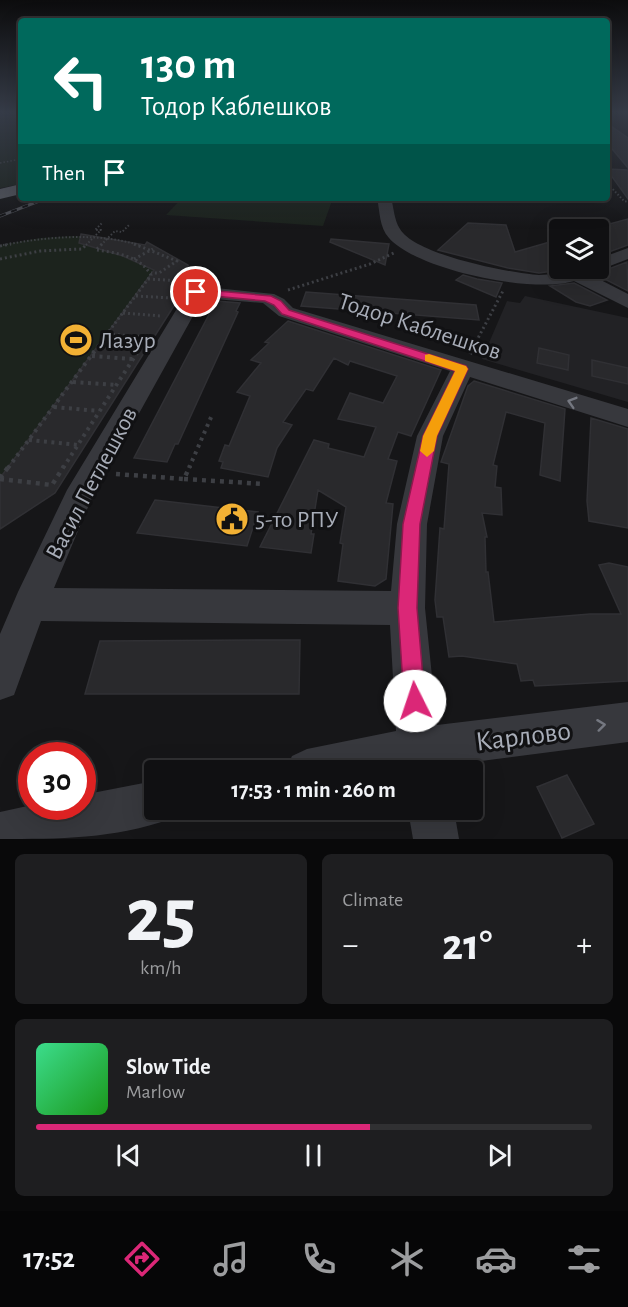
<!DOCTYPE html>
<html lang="en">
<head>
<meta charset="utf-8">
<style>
	:root { --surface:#101012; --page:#1e1e20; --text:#f1f3f6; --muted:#9c9d9f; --line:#303032; --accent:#db2777 }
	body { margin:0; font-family:"Alegreya Sans",sans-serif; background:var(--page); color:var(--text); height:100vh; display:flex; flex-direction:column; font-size:22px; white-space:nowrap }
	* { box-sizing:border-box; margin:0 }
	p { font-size:20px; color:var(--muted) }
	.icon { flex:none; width:33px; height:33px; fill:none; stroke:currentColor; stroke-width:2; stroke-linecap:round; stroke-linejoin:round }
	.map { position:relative; height:839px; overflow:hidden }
	.panel { display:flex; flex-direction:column; gap:15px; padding:15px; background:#09090a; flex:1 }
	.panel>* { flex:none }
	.banner { position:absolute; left:18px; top:18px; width:592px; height:183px; border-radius:6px; box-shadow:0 6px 24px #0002,0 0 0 2px var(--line); background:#00695c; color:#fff; overflow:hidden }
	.controls { position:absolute; left:549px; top:219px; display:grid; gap:12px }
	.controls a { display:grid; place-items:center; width:60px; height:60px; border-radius:6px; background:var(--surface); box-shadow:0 6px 24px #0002,0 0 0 2px var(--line); font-size:30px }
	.speed { position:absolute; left:18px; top:742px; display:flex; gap:12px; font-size:30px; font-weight:700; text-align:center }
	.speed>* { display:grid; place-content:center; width:78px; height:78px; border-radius:50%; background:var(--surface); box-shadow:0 6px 24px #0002,0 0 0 2px var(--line); line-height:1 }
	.speed .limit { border:9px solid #d22; background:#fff; color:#111 }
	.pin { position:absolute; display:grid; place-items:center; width:51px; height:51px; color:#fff; margin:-26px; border:3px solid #fff; border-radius:50%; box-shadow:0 2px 6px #0007 }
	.me { position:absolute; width:66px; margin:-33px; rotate:356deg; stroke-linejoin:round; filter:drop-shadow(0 0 4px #0008) }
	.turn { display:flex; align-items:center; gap:21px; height:126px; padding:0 24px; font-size:27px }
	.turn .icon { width:78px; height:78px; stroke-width:2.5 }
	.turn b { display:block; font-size:42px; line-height:51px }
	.then { display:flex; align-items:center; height:57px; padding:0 24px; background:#0003; gap:12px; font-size:22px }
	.big { font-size:45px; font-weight:700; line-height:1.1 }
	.panel .card { flex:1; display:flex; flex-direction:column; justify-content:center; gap:9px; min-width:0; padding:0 21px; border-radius:9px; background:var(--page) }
	.panel .dial { align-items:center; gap:0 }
	.dial b { font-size:78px; line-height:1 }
	.song { display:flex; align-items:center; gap:18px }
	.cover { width:72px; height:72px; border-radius:9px; background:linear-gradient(135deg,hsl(150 70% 55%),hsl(120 70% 35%)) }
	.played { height:6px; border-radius:3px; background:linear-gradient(90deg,var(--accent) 60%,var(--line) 60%) }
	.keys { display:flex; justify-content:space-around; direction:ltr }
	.heat { display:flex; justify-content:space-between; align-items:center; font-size:33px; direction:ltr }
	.panel .tiles { flex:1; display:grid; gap:15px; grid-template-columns:1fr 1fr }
	.card:last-child { grid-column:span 2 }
	.trip { position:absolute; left:144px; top:760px; width:339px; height:60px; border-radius:6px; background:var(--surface); box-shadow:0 6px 24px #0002,0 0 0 2px var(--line); font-weight:700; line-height:60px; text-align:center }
	.tab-bar { display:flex; height:96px; justify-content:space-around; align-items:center; background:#060607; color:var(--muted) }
	.tab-bar .icon { width:42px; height:42px }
	.tab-bar .current { color:var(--accent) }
	.tab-bar b { font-size:27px; color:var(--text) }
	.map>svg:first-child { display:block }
	.built { fill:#222225 }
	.green { fill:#1c231d }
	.building { fill:#29292c; stroke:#303034; stroke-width:1.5 }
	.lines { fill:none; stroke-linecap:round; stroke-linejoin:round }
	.path-far4 { stroke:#3d3f44; stroke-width:1.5; stroke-dasharray:1.5 2; stroke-linecap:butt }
	.path-far3 { stroke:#3d3f44; stroke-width:2; stroke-dasharray:1.5 2; stroke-linecap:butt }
	.path-far2 { stroke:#3d3f44; stroke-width:3; stroke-dasharray:2 3; stroke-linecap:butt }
	.path-far1 { stroke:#3d3f44; stroke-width:4; stroke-dasharray:3 4.5; stroke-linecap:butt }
	.path { stroke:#3d3f44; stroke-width:4.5; stroke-dasharray:4 5; stroke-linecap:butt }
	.minor { fill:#37383d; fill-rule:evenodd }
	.major { fill:#53555c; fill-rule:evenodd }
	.rail-casing { stroke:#4a4c52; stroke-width:3 }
	.rail { stroke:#111113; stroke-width:2; stroke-dasharray:6; stroke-linecap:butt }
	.oneway { stroke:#757881 }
	.route { fill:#db2777; stroke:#8e194d; stroke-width:1.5 }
	.slow { fill:#f59e0b }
	.labels { text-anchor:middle; stroke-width:6; stroke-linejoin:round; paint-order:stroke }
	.street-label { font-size:24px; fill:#a8adb8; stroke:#111113 }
	.poi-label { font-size:24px; fill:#a8adb8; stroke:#111113; text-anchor:start }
	.near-street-label { font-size:28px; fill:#a8adb8; stroke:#111113 }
</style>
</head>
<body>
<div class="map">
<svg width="628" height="839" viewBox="0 0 628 839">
	<rect width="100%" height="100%" fill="#161618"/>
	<path class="built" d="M525 296 628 318V402L482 359 507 301 520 303Z"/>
	<path class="green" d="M0 112H21V184L0 188Z
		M182 198H333L323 226 166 215Z
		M72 236C117 238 148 243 188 265L191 279 56 492 0 529V245L40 238Z"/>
	<path class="building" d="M608 124 628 138V168L608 144Z
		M608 169 628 170V199L608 171Z
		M628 219V245L598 256V227Z
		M468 223 506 225 515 252 560 239V270L539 273 508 268 438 250Z
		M81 234 145 245 147 242 188 265 191 279 55 493 0 529V478L154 270 123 256 79 243Z
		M331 239 389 244 385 265 330 242Z
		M627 262 628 291 595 274Z
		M463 275 477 279 502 283 496 297 456 280Z
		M574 283 607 300 590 306 576 302 550 286Z
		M306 292 476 305 479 320 301 306Z
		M216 301 240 303 236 311 238 312 178 444H175L167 462 134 458Z
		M288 321 441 370 411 436 398 432 388 459 397 461 386 503 393 504 386 579 375 586 338 581 343 544 340 543 346 507 318 490 311 534H314L311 553 260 547 314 440 329 444 328 448 364 457 376 427 338 419 350 393 383 403 397 376 350 361 348 365 334 358 313 391 306 389 283 422 292 425 277 448 268 477 221 468 223 462 219 461 225 445 229 446 250 396 237 392 261 363 251 360 269 343 265 342Z
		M539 348 569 355 568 370 537 363Z
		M592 360 628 368V384L592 376Z
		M474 381 565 409 560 481 540 475 545 423 506 412 493 465 497 466 495 487 501 488 502 515 482 513 487 537H485L486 572H488L494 622 590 614H621L599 565 609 563 628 567V681L535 686 533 680 521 681 517 664 462 656 449 657 443 617H437L435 600 440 528 444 529 449 464 441 462 468 386Z
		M591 418 628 429V528L589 521 587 501Z
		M155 500 258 512 247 546 137 533Z
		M267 640H300L299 694H85L100 641Z
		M567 775 594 824 562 838 537 787Z"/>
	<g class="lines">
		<path class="path-far4" d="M0 163 21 159"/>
		<path class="path-far3" d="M608 184 624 201 628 202
			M434 198 496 202 495 198
			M3 245C47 237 95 232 139 245
			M86 245 101 230H95L102 223
			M101 245 115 231 122 232 129 225"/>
		<path class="path-far2" d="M134 244 177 261 159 273H151
			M0 246 11 244
			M97 249 102 244
			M97 250C117 253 140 256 151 275L101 342
			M0 259 40 251 82 249 87 244
			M134 259 153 249
			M148 279 183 281 181 284
			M288 290 370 264 396 252
			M136 296 172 298
			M123 313 161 316
			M108 334 147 337
			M476 342 504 289"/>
		<path class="path-far1" d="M470 354 477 341
			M92 356 132 359
			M73 382 116 385
			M54 407 99 411
			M29 440 78 445
			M8 468 102 341
			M63 468 137 353
			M189 468 212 415"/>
		<path class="path" d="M116 474 184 479 190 466
			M0 478 9 466
			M0 479 52 485 64 466
			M184 479 264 484"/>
		<path class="minor" d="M377 198H391C394 208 394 220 400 229 415 255 510 273 539 275 551 275 559 272 571 269 579 267 590 268 598 268V259L628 248V259L589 274 628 294V308L574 281C534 294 417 270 389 238 379 227 380 211 377 198Z
			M197 286 274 294 284 299 293 308 628 409V427L470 377 443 436 427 524 425 608 437 725 628 702V742L443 766 445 771H285L292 756 307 749 396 731 390 625 41 621 14 695 0 700V634L18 592 67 490 187 292 190 288ZM203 298 263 303 279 316 450 371 417 436 397 524 391 591 54 588 91 500Z
			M154 781V810H174L170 819C115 839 58 839 0 839V812L32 805 82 807V795Z
			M408 810H454L459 839H413Z"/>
		<path class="major" d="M21 184V194L0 199V189Z"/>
		<defs>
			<path id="rail" d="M0 216 47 198"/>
		</defs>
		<use href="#rail" class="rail-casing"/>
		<use href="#rail" class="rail"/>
	</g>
	<defs><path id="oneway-chevron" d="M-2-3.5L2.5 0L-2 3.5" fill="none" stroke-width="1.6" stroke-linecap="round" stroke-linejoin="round" transform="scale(1.5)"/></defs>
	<g class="oneway">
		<use href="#oneway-chevron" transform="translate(572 402) rotate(-163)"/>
		<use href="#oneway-chevron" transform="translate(601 725) rotate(-7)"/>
	</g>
	<linearGradient id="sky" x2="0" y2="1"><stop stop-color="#0c0c0d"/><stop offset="0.49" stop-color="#363c48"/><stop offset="1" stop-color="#363c48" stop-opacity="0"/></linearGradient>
	<rect width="628" height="229" fill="url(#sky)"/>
	<path class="route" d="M196 289 271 296 281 301 289 310 466 366 468 369 437 436 420 524 417 608 425 701 422 709 415 712 407 709 404 701 398 608 403 524 423 436 455 371 282 314 274 305 265 301 193 294 191 292Z"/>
	<path class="slow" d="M429 354 466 366 468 369 437 436 434 451 427 457 420 451 423 436 455 371 425 361V355Z"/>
	<defs>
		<symbol id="stadium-disc" viewBox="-11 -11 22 22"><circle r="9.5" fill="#f2b134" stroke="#111113"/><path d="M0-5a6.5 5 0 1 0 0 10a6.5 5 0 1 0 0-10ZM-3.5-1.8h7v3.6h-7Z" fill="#111"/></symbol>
		<symbol id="civic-disc" viewBox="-11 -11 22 22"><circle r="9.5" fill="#f2b134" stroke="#111113"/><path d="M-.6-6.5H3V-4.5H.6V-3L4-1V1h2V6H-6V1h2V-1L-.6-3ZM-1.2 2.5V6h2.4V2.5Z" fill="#111"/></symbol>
	</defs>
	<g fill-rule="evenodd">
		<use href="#stadium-disc" x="57" y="321" width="38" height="38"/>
		<use href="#civic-disc" x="213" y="500" width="38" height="38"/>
	</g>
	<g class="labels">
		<g class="street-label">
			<text transform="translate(420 326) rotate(18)" y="8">Тодор Каблешков</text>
			<text transform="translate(91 483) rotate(-62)" y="8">Васил Петлешков</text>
		</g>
		<g class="poi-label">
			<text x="99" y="348">Лазур</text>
			<text x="255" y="527">5-то РПУ</text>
		</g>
		<g class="near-street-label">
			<text transform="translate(523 735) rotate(-7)" y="10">Карлово</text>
		</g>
	</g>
</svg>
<div class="controls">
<a><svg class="icon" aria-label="layers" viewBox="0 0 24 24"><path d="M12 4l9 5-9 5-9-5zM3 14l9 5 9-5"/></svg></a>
</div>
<div class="speed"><div class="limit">30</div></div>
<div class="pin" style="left:196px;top:292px;background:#d93025"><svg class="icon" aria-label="arrive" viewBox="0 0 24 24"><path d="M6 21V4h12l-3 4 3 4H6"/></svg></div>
<svg class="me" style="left:415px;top:701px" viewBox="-20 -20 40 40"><circle r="19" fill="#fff"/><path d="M0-13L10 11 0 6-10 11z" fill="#db2777"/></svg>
<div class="trip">17:53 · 1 min · 260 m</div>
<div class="banner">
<div class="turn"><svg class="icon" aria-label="left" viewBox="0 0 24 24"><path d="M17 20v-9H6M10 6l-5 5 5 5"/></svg><div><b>130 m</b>Тодор Каблешков</div></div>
<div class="then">Then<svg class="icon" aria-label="arrive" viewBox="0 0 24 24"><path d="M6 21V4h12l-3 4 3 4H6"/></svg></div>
</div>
</div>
<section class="panel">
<div class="tiles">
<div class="card dial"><b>25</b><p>km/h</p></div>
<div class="card"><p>Climate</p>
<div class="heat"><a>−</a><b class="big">21°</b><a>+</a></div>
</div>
<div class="card">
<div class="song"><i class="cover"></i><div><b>Slow Tide</b><p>Marlow</p></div></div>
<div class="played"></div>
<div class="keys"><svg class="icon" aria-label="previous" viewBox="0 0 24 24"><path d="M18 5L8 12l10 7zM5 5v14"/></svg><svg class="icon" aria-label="pause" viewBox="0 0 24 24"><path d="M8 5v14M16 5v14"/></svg><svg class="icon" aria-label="next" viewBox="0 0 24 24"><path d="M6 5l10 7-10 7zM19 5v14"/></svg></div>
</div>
</div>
</section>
<nav class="tab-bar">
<b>17:52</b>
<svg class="icon current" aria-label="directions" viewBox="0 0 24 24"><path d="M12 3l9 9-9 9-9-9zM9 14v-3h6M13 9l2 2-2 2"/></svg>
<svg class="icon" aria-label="music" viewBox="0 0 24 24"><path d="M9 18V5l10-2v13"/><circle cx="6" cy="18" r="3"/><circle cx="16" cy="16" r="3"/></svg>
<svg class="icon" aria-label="phone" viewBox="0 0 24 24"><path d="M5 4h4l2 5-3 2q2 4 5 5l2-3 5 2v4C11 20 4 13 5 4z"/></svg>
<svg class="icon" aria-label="climate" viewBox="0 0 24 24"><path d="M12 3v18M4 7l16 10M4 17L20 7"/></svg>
<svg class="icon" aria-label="car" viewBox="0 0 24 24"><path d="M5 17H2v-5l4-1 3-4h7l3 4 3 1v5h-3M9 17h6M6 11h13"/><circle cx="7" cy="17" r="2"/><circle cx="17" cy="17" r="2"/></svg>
<svg class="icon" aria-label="filters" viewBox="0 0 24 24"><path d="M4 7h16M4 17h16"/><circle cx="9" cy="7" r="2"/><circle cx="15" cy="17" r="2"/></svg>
</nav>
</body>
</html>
